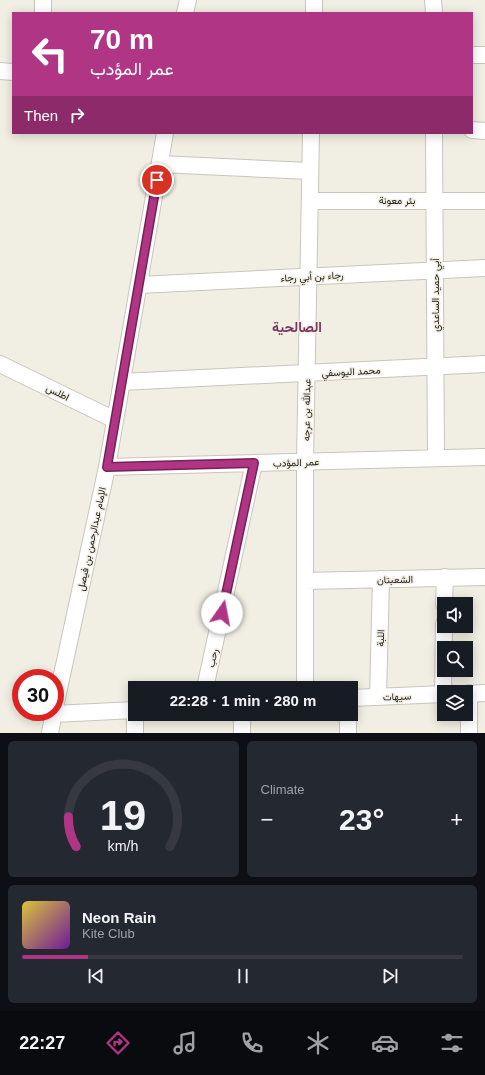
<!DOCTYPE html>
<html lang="en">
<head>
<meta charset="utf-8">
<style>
	:root { --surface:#171b24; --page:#242831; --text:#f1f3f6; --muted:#9ea1a6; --line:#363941; --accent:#b13585 }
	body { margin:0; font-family:Arial,Vazirmatn,sans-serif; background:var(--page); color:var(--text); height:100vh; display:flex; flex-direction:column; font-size:15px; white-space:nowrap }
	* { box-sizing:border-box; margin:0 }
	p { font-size:13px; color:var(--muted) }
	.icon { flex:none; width:22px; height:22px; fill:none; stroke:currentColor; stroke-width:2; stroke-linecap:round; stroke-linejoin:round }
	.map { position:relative; height:733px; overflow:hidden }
	.sheet { display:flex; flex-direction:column; gap:8px; padding:8px; background:#0d0f14; flex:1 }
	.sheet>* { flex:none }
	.hud { position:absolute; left:12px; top:12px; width:461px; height:122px; border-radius:0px; box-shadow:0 2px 10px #0003; background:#b13585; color:#fff; overflow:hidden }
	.fabs { position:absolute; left:437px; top:597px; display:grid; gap:8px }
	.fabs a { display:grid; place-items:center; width:36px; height:36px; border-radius:0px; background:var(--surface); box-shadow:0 2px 10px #0003; font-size:20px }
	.speed { position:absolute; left:12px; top:669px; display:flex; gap:8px; font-size:20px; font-weight:700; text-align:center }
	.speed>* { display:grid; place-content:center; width:52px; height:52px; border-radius:50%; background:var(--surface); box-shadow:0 2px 10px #0003; line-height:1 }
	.speed .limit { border:6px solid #d22; background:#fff; color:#111 }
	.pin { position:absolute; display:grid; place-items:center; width:34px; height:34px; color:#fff; margin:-17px; border:2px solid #fff; border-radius:50%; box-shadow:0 1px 4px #0007 }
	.me { position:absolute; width:44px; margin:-22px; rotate:12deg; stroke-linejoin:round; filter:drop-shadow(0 0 3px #0008) }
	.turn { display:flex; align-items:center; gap:14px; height:84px; padding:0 12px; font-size:18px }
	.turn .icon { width:52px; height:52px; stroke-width:2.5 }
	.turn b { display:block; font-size:28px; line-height:34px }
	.then { display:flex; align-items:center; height:38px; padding:0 12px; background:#0003; gap:8px; font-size:15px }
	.big { font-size:30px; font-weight:700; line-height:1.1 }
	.sheet .tile { flex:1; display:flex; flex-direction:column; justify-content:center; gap:6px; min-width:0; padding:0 14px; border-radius:6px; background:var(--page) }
	.sheet .dial { align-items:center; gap:0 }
	.dial svg { height:104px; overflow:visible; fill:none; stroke:var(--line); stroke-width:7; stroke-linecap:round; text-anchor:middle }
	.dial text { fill:var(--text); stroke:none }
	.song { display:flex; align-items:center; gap:12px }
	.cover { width:48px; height:48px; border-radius:6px; background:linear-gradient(135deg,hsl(50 70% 55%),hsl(280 70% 35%)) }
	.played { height:4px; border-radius:2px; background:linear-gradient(90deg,var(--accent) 15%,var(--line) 15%) }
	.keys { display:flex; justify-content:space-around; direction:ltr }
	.heat { display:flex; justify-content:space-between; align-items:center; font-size:22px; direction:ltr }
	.sheet .tiles { flex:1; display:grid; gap:8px; grid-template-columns:1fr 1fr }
	.tile:last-child { grid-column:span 2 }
	.trip { position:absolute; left:128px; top:681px; width:230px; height:40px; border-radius:0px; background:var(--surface); box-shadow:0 2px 10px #0003; font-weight:700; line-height:40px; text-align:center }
	.dock { display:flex; height:64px; justify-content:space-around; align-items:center; background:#090b0e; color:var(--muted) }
	.dock .icon { width:28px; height:28px }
	.dock .on { color:var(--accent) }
	.dock b { font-size:18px; color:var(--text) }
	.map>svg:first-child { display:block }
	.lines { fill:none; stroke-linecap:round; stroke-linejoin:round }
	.minor-casing { stroke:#c8c6bb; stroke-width:18 }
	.minor { stroke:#fff; stroke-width:16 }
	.route-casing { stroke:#732256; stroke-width:10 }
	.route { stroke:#b13585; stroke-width:7 }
	.labels { text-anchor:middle; stroke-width:3; stroke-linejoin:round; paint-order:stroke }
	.street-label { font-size:10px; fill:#22211d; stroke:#f1eee3 }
	.district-label { font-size:14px; font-weight:bold; fill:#75365c; stroke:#f1eee3 }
</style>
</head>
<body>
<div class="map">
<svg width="485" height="733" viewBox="0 0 485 733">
	<rect width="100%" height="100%" fill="#f1eee3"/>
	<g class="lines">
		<defs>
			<path id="minor" d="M43 0V13
				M433 0 434 13
				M185 13 188 0
				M314 13V0
				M472 55H485
				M0 71 13 72
				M472 130 485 131
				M434 133 436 458
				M160 164 310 171
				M310 201H485
				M139 285 485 268
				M0 364 115 420
				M122 382 485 364
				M107 467 485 457
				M305 581 485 577
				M444 604 445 577
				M205 688 254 463
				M305 688V461L311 133
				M443 694 444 624
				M466 694 485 693
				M378 697 381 579
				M351 698 444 694
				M55 707 107 467 165 133
				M54 714 135 710
				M135 714V733
				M50 733 54 712
				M242 733V714
				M348 733V714
				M469 733V693"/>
		</defs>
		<use href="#minor" class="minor-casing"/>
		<use href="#minor" class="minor"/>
	</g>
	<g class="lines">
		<defs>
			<path id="route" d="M157 180 107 467 254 463 222 613"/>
		</defs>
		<use href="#route" class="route-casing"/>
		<use href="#route" class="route"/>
	</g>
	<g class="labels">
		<g class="street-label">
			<text x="397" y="204">بئر معونة</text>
			<text transform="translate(312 276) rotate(-3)" y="4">رجاء بن أبي رجاء</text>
			<text transform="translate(435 295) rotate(-90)" y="4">أبي حميد الساعدي</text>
			<text transform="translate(351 371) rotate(-3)" y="4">محمد اليوسفي</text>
			<text transform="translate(58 392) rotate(26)" y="4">اطلس</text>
			<text transform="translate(306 410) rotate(-89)" y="4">عبدالله بن عرجه</text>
			<text transform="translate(296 462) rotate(-2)" y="4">عمر المؤدب</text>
			<text transform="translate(91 539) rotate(-78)" y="4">الإمام عبدالرحمن بن فيصل</text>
			<text transform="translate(395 579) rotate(-1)" y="4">الشعبتان</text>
			<text transform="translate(380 638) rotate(-88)" y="4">اللبة</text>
			<text transform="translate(212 658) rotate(-78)" y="4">رحب</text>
			<text transform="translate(397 696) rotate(-2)" y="4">سيهات</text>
		</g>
		<g class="district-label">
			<text x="297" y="332">الصالحية</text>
		</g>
	</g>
</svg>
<div class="fabs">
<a><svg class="icon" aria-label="sound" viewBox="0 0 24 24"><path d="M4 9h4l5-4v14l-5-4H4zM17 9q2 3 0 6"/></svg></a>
<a><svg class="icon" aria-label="search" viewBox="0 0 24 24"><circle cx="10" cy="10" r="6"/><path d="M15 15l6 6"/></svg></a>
<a><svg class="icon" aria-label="layers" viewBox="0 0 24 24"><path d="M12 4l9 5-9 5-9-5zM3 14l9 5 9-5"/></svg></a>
</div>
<div class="speed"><div class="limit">30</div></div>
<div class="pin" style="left:157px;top:180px;background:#d93025"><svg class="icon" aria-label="arrive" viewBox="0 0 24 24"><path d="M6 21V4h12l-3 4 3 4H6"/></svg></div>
<svg class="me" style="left:222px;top:613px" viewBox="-20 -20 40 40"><circle r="19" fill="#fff"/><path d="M0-13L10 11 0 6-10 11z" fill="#b13585"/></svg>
<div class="trip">22:28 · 1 min · 280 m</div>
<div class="hud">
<div class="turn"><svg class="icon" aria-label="left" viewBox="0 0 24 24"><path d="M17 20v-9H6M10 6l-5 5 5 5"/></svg><div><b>70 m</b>عمر المؤدب</div></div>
<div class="then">Then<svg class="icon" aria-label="right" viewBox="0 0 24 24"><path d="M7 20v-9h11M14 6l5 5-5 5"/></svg></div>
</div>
</div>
<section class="sheet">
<div class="tiles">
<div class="tile dial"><svg viewBox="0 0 100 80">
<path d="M14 69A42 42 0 1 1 86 69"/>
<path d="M14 69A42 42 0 0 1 8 46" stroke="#b13585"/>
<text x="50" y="56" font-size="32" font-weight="700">19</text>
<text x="50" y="72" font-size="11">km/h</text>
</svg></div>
<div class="tile"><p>Climate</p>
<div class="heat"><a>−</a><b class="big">23°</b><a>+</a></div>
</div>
<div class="tile">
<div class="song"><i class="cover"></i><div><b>Neon Rain</b><p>Kite Club</p></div></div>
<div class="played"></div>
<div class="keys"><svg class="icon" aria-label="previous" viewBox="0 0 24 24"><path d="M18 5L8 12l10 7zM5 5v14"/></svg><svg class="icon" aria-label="pause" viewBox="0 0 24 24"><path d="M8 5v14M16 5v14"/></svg><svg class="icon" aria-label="next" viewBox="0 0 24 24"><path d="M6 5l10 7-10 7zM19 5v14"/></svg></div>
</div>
</div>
</section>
<nav class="dock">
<b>22:27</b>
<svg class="icon on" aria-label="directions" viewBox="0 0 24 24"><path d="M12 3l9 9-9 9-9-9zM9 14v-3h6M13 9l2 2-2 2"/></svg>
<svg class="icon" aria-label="music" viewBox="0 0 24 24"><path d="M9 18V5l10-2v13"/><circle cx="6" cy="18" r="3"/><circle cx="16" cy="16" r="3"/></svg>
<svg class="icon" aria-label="phone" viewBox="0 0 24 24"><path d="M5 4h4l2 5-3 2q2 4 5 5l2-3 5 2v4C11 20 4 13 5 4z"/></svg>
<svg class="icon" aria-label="climate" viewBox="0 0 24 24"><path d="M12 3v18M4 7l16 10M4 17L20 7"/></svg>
<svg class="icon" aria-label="car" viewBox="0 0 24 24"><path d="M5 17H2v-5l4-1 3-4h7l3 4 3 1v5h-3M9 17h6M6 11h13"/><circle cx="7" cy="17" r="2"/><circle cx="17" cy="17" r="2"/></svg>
<svg class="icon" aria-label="filters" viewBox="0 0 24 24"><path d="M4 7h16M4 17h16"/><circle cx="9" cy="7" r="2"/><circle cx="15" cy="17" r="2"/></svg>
</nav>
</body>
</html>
